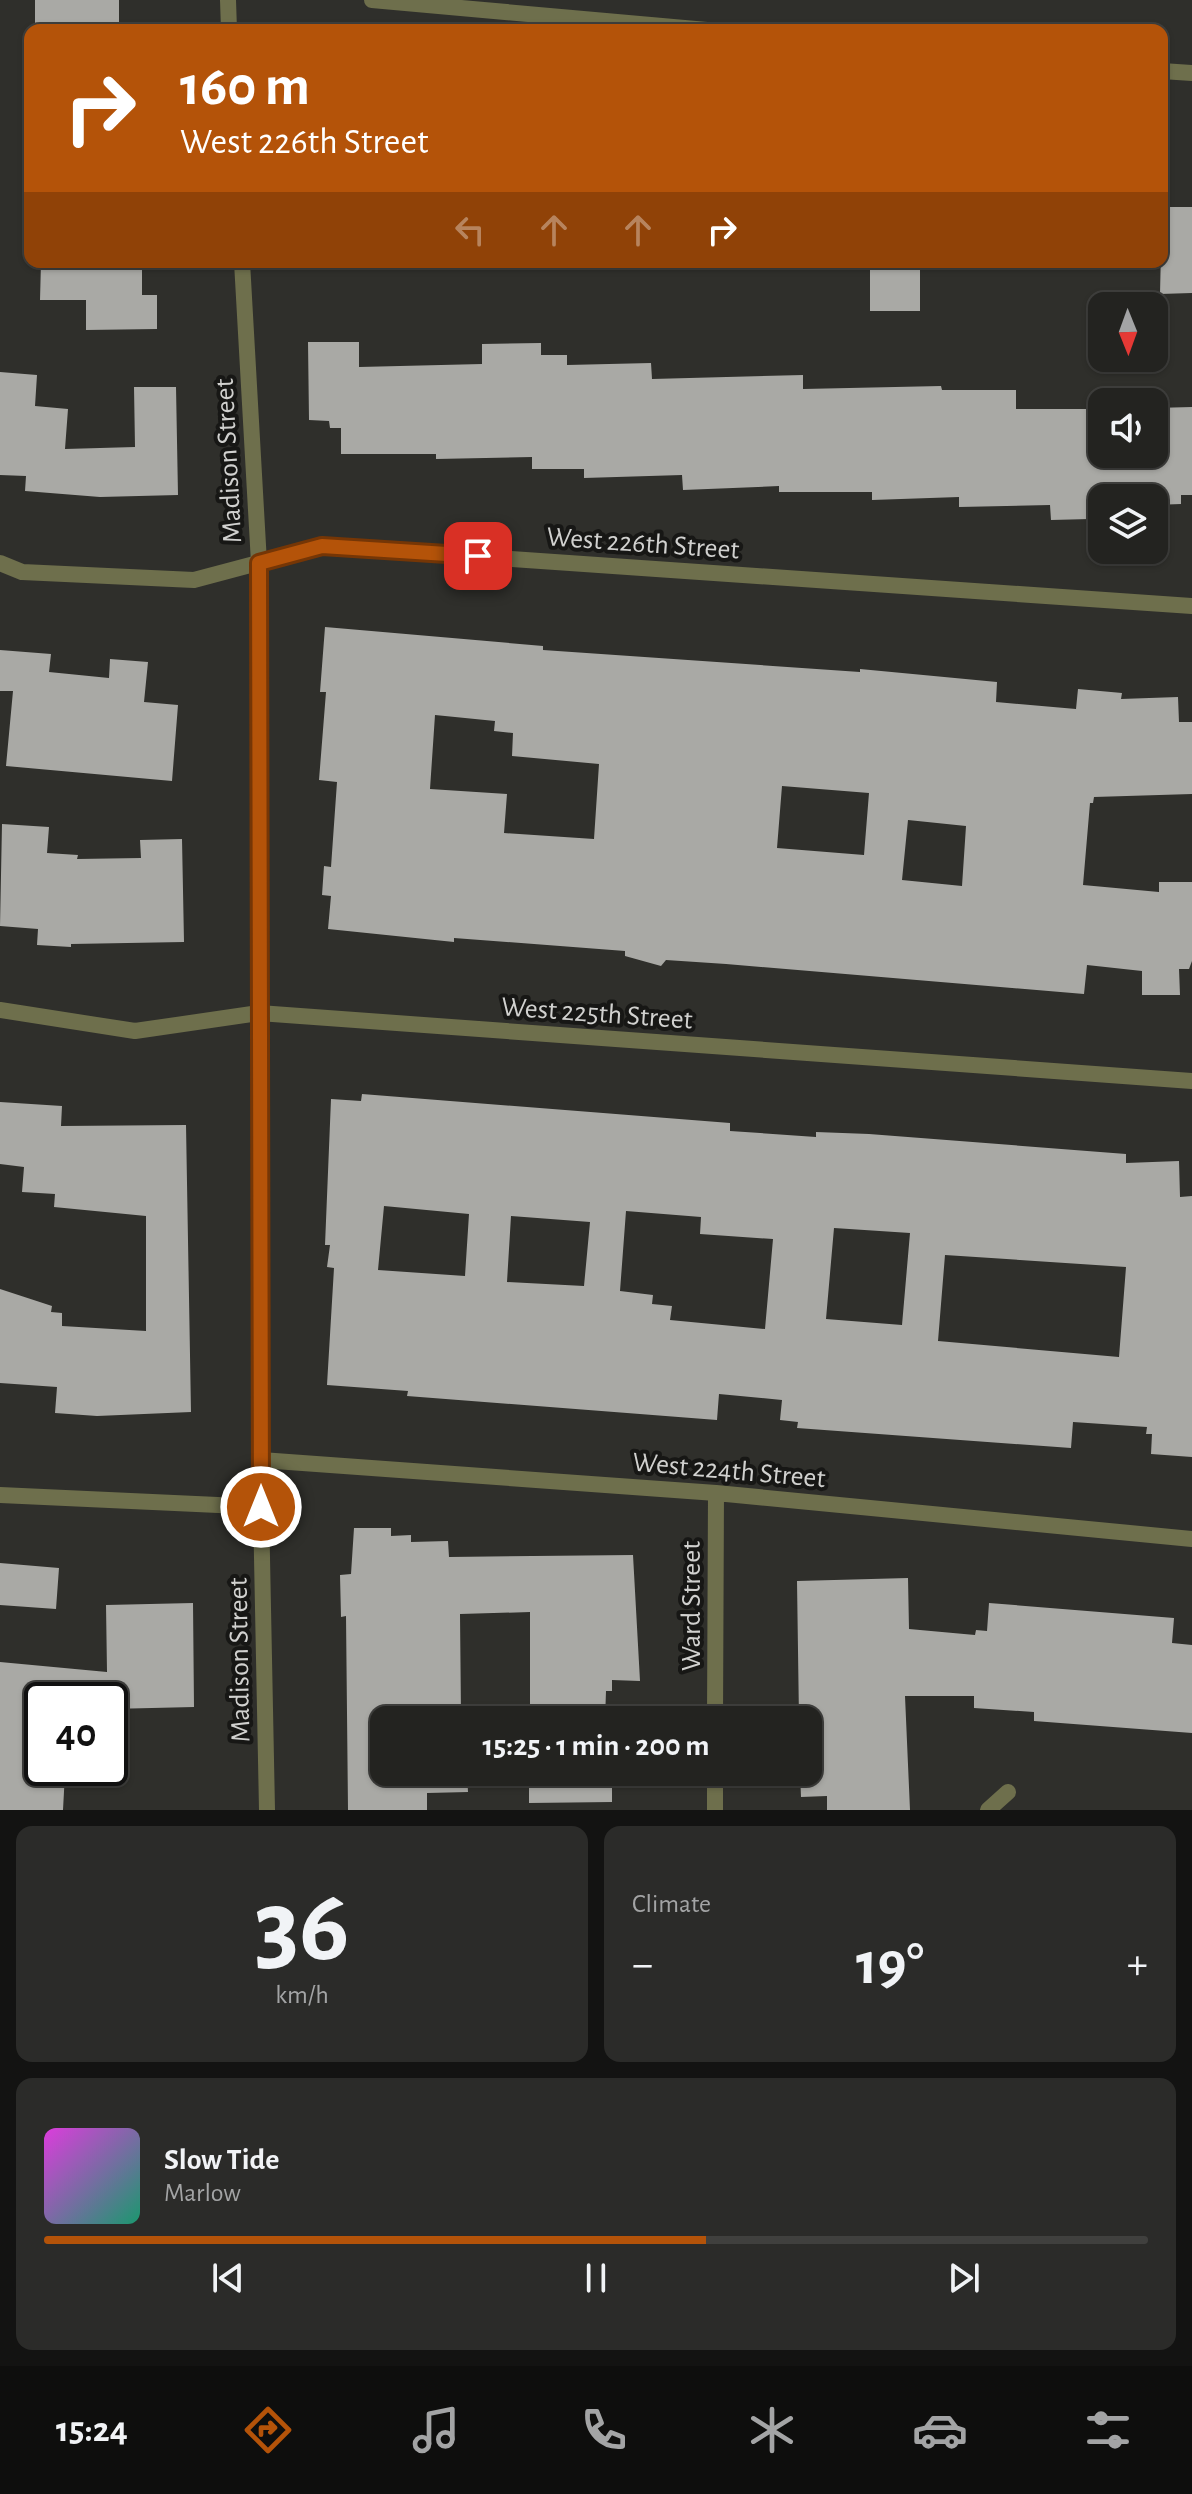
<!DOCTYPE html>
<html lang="en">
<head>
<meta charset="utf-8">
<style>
	:root { --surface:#232320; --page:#2b2b29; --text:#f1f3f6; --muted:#a3a4a5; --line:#40403e; --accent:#b45309 }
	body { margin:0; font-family:"Alegreya Sans",sans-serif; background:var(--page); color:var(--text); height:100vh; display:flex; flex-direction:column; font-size:30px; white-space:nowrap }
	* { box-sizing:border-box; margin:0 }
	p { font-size:26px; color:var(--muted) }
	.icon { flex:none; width:44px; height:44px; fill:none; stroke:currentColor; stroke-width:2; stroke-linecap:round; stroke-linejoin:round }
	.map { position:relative; height:1810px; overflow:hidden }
	.drawer { display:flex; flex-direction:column; gap:16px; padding:16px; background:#131312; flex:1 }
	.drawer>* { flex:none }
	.guide { position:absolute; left:24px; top:24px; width:1144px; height:244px; border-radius:16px; box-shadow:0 2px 6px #0004,0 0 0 2px var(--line); background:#b45309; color:#fff; overflow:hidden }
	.needle { width:52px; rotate:179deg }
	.buttons { position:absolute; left:1088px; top:292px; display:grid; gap:16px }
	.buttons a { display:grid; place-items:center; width:80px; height:80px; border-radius:16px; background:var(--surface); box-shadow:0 2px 6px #0004,0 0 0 2px var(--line); font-size:40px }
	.speed { position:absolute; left:24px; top:1682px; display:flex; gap:16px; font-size:40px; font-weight:700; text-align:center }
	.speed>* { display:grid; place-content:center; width:104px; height:104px; border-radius:50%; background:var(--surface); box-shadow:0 2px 6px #0004,0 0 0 2px var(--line); line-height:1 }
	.speed .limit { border:4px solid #111; border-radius:12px; background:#fff; color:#111 }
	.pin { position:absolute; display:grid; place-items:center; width:68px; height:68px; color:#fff; margin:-34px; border-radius:16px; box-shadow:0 4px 12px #0006 }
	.me { position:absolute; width:88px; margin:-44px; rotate:0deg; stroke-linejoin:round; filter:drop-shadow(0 0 6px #0008) }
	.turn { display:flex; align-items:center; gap:28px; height:168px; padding:0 24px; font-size:36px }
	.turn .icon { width:104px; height:104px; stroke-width:2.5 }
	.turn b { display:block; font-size:56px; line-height:68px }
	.lanes { display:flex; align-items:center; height:76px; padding:0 24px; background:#0003; justify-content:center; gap:40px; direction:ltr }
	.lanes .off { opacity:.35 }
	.big { font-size:60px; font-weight:600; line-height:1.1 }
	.drawer .tile { flex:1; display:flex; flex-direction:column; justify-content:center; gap:12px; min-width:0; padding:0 28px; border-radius:16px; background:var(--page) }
	.drawer .dial { align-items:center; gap:0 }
	.dial b { font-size:104px; line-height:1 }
	.song { display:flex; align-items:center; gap:24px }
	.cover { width:96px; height:96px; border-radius:12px; background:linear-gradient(135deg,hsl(300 70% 55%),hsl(160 70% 35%)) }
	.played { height:8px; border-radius:4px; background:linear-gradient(90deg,var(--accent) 60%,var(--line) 60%) }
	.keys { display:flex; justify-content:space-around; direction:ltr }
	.heat { display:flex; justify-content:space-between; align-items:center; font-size:44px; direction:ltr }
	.drawer .tiles { flex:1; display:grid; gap:16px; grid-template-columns:1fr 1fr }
	.tile:last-child { grid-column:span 2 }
	.trip { position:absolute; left:370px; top:1706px; width:452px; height:80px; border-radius:16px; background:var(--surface); box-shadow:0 2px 6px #0004,0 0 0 2px var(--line); font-weight:600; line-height:80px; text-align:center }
	.menu { display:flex; height:128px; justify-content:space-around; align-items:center; background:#0e0e0d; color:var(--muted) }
	.menu .icon { width:56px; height:56px }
	.menu .active { color:var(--accent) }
	.menu b { font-size:36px; color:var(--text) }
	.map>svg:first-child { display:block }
	.building { fill:#a9a9a5; fill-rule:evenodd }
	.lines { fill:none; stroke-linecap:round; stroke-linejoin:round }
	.service { stroke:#6e6f4c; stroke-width:16 }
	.minor { stroke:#6e6f4c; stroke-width:16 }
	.tertiary { stroke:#6e6f4c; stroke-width:16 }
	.route-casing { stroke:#753606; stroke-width:20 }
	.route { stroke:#b45309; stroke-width:14 }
	.labels { text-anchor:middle; stroke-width:8; stroke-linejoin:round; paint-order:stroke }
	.street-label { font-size:28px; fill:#d1d1cf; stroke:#171715 }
</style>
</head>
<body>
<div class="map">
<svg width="1192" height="1810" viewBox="0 0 1192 1810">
	<rect width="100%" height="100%" fill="#2f2f2b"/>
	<path class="building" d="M35 0H119V30H35Z
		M1162 207H1192V293L1160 294Z
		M41 262H142V295H157V329L86 330V300H40Z
		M870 262H920V311H870Z
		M308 342H359V367L482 364V344L541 343V355H567V365L651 363 652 379 803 375V389L941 386 942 390H1016V409H1102V454H1154V408L1192 407V495H1181V504L1154 505V498H1102V505L1090 506V519L1051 520 1050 505 959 507V497L872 500V492H779V486L683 490 682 475 584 478V469H532V457L436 459V454H341V428H330L329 421 309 420Z
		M0 372 37 375 35 406 68 409 65 449 135 447 134 387H176L178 495 100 497 25 491 26 476 0 475Z
		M325 627 543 646V650L860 672V669L997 682 996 702 1076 709 1078 689 1122 693 1121 699 1178 697 1179 722H1192V794L1094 797 1093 803H1090L1083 885 1159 892V882H1192V961L1189 969H1179L1180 995H1142V971L1087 965 1084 994 726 964 666 960 661 966 625 956V951L454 938V942L328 929 331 896 322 895 324 866 331 867 337 782 319 780 326 692H320ZM435 715 495 721 494 731 513 733 512 756 599 764 594 839 504 833 507 794 430 789ZM782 786 869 793 864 855 777 848ZM908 820 966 826 962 886 902 880Z
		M0 650 51 654 49 672 109 678 110 659 148 662 144 702 178 705 172 781 6 766 13 691H0Z
		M2 824 49 827 47 853 78 855 77 859 141 858 140 840 182 839 184 942 71 944V947L37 945 38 929 0 926Z
		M362 1094 730 1123V1131L816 1137V1132L869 1134 1126 1154V1163L1179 1161 1180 1197 1192 1196V1457L1151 1454 1152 1434H1146L1147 1427 1073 1422 1071 1448 797 1428 798 1422 780 1420 782 1400 719 1394 717 1420 407 1396 408 1391 327 1385 334 1268 327 1267 330 1245H325L331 1099 361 1101ZM384 1206 469 1214 465 1276 378 1270ZM626 1211 701 1217 700 1234 773 1239 765 1329 670 1320 672 1306 652 1304 653 1295 620 1291ZM511 1216 590 1222 584 1286 507 1282ZM834 1228 910 1233 902 1325 826 1319ZM945 1255 1126 1267 1119 1357 938 1341Z
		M0 1102 62 1106 61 1126 186 1125 191 1412 97 1416 55 1413 57 1387 0 1383V1289L52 1306 51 1312 62 1313V1326L146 1331V1216L54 1207 55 1194 22 1192 24 1167 0 1164Z
		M354 1528H391V1536L411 1535V1542L448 1541 449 1557 633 1555 640 1681 612 1680V1691H606L605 1720H574V1713H530V1612L460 1614 461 1715H466V1720H384V1772H467L468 1792 427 1793V1810H348L346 1616 341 1617 340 1575 351 1574Z
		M0 1563 59 1568 56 1609 0 1605Z
		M908 1578 909 1629 975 1635 976 1630 987 1631 989 1603 1174 1618 1172 1643 1192 1645V1733L1034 1721V1712L974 1708V1696H905L910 1810H827V1796L801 1797 800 1772H808V1720H799L797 1581Z
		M193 1603 194 1707 110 1709V1700H42V1772L65 1773 63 1810H0V1662L107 1672 106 1605Z
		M529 1772H612V1802L529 1803Z"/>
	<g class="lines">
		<path class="service" d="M988 1810 1008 1792"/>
		<path class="minor" d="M372 0 707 30
			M1162 71 1192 73
			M0 563 22 572 194 580 322 546 1192 606
			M0 1010 135 1031 259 1013 1192 1081
			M261 1460 716 1493 1192 1539
			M0 1495 261 1507
			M715 1720 716 1493
			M715 1810V1772"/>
		<path class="tertiary" d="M228 0 229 30
			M242 262 259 563 261 1507 267 1810"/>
	</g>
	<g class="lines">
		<defs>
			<path id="route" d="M261 1507 259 563 322 546 478 556"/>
		</defs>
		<use href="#route" class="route-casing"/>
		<use href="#route" class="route"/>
	</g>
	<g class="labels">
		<g class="street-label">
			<text transform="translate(227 461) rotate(-93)" y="10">Madison Street</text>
			<text transform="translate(643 542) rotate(4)" y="10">West 226th Street</text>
			<text transform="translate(597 1012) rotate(4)" y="10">West 225th Street</text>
			<text transform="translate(729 1469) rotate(5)" y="10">West 224th Street</text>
			<text transform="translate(690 1606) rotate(-90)" y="10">Ward Street</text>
			<text transform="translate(238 1660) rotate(-91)" y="10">Madison Street</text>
		</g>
	</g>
</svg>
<div class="buttons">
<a><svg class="needle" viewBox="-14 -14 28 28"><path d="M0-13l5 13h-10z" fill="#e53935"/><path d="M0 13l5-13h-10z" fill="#a3a4a5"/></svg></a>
<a><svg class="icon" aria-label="sound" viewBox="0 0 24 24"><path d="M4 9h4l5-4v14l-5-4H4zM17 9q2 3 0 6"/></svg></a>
<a><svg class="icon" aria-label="layers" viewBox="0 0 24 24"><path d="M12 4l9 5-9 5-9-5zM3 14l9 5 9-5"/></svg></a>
</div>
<div class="speed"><div class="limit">40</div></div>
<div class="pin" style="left:478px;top:556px;background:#d93025"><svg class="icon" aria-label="arrive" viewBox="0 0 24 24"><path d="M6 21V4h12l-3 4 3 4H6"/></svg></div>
<svg class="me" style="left:261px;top:1507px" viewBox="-20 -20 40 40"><circle r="17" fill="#b45309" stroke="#fff" stroke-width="3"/><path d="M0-11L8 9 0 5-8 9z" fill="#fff"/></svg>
<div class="trip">15:25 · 1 min · 200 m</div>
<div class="guide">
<div class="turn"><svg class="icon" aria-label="right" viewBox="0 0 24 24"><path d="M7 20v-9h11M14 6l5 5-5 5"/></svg><div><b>160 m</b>West 226th Street</div></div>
<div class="lanes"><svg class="icon off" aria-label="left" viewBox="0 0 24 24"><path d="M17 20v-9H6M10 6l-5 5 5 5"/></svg><svg class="icon off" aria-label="ahead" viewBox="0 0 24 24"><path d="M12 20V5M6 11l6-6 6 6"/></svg><svg class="icon off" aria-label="ahead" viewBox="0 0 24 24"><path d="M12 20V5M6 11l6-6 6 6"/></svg><svg class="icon" aria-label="right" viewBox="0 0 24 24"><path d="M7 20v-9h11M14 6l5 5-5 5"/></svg></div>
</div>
</div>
<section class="drawer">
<div class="tiles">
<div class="tile dial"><b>36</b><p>km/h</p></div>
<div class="tile"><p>Climate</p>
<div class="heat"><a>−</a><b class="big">19°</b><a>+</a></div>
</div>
<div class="tile">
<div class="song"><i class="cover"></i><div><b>Slow Tide</b><p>Marlow</p></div></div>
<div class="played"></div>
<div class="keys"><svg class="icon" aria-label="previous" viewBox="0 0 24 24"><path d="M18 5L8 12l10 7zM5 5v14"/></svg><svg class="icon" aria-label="pause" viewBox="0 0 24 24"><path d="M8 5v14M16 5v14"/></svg><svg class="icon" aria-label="next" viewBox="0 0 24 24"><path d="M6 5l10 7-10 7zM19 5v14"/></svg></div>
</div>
</div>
</section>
<nav class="menu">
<b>15:24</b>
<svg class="icon active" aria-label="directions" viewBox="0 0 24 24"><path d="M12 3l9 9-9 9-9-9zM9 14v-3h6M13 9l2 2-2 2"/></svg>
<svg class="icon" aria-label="music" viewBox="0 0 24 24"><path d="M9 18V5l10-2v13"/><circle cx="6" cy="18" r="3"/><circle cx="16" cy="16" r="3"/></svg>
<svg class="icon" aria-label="phone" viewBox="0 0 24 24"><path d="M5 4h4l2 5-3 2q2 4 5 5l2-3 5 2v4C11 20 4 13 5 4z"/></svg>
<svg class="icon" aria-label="climate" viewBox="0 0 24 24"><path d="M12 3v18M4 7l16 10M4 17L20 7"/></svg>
<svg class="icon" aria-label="car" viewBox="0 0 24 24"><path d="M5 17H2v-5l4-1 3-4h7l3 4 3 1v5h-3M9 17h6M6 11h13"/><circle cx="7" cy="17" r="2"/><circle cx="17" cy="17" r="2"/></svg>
<svg class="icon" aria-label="filters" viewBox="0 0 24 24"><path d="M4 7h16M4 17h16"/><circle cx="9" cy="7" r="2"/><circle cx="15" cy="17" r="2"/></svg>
</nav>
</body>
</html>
